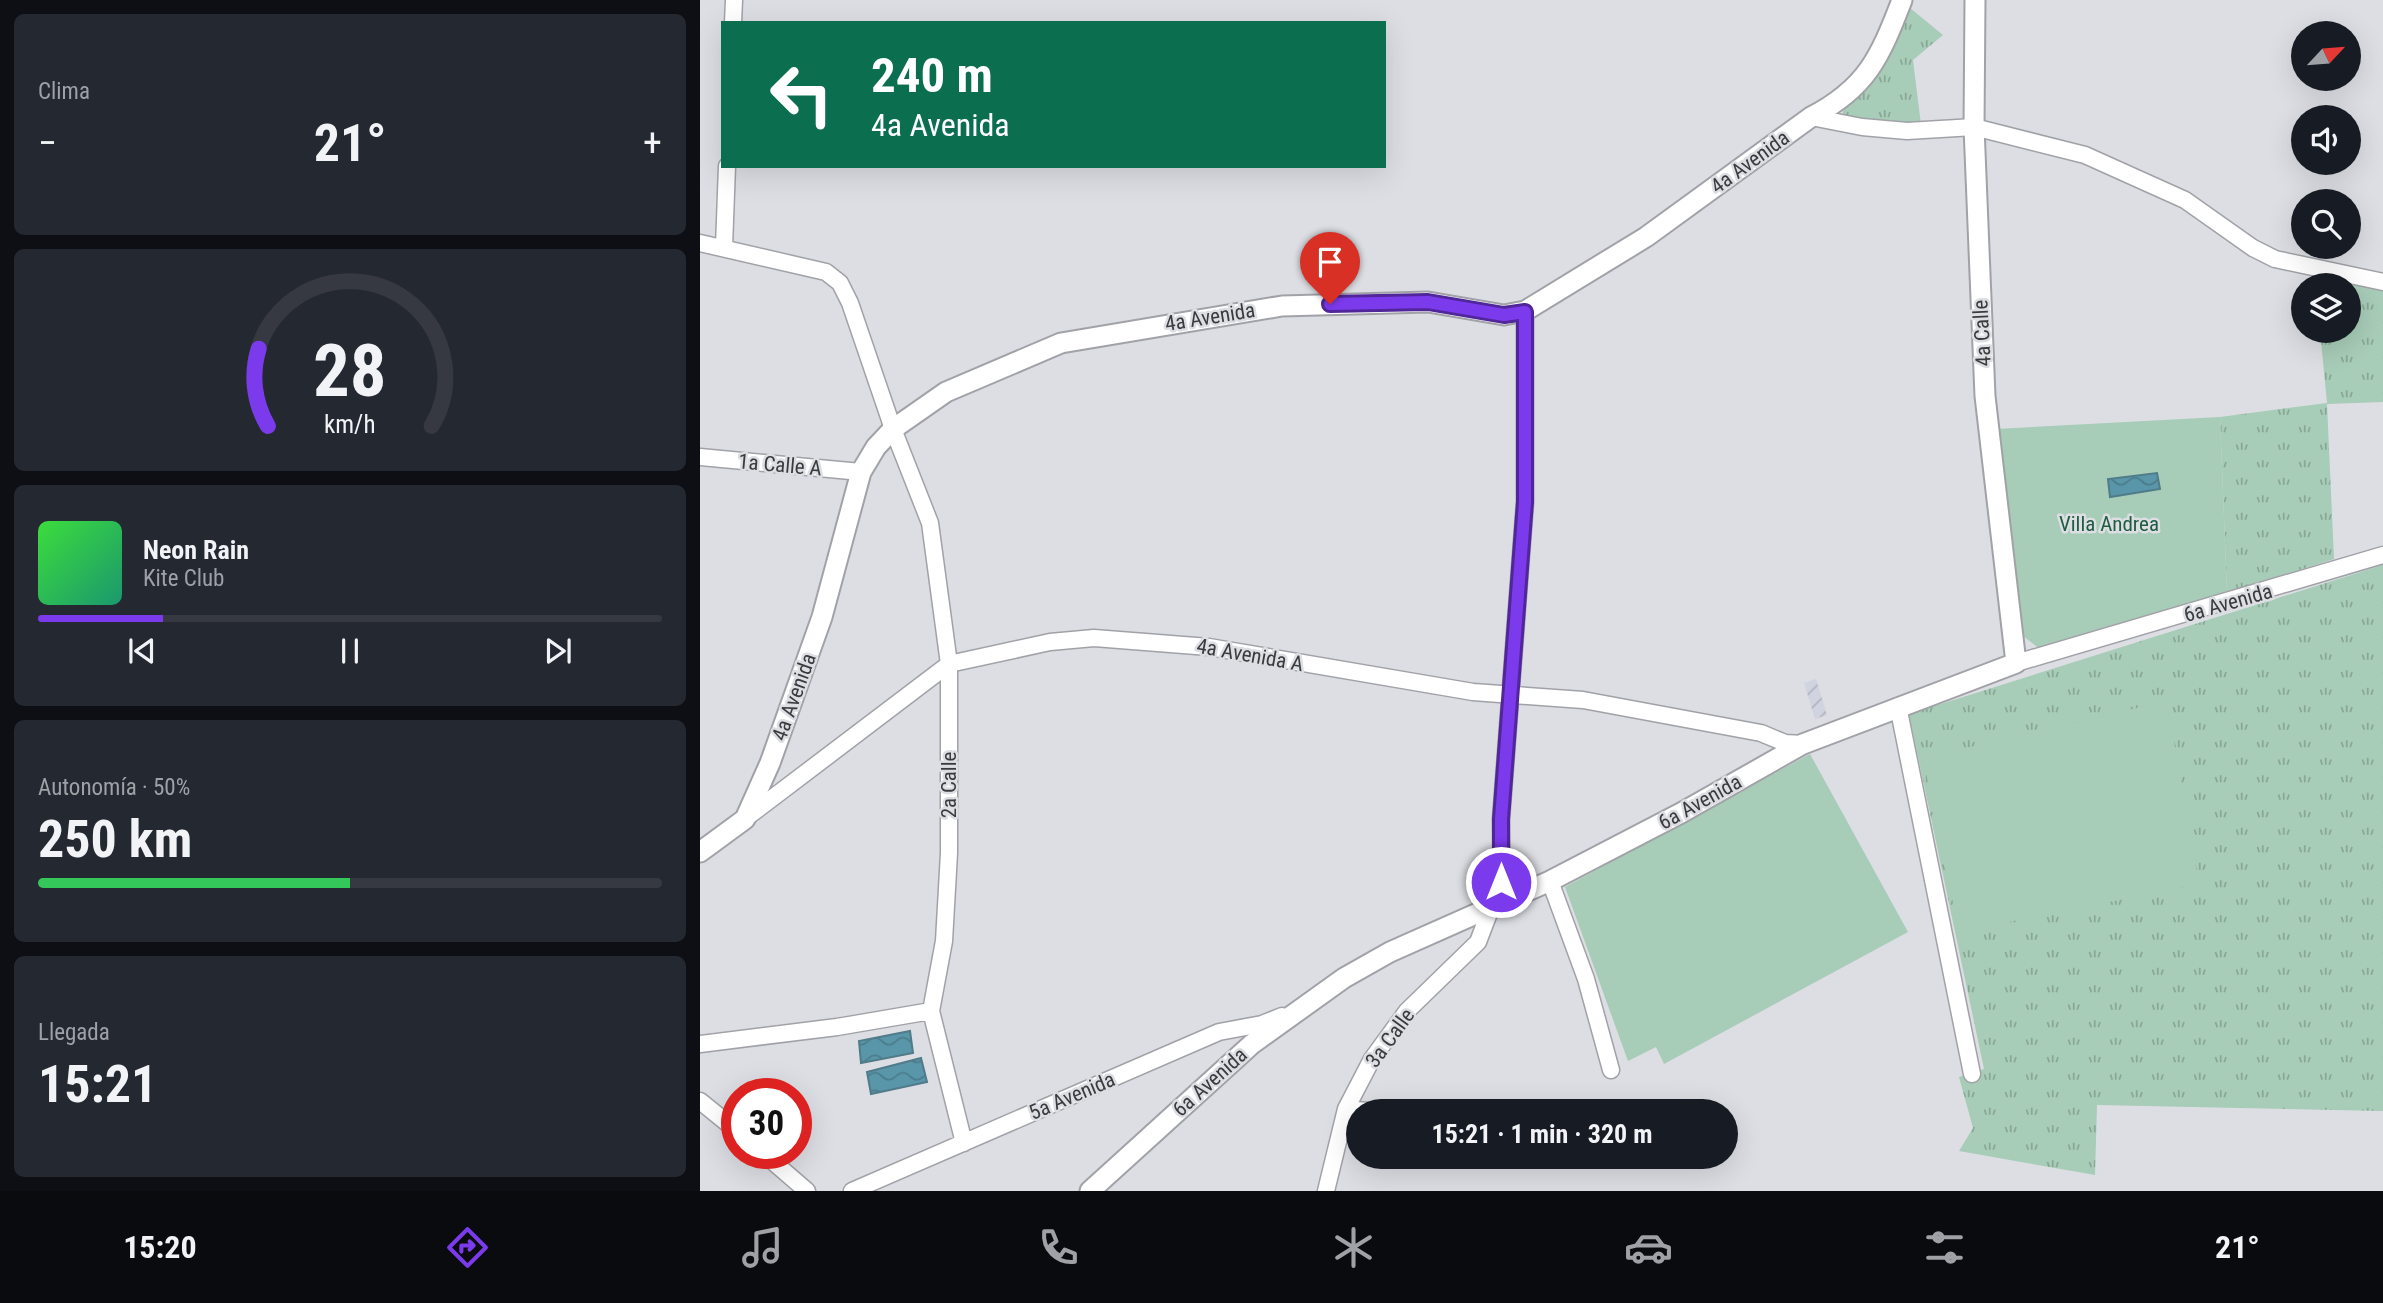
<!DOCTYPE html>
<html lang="es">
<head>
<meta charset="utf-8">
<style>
	:root { --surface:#171b24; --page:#242831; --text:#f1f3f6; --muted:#9ea1a6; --line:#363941; --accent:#7c3aed }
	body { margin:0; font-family:"Roboto Condensed",sans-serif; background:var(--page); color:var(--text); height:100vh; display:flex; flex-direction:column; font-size:26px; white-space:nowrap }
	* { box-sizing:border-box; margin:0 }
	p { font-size:23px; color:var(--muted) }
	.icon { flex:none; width:38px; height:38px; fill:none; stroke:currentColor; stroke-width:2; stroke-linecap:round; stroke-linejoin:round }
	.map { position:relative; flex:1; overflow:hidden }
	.drawer { display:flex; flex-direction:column; gap:14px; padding:14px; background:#0d0f14; width:700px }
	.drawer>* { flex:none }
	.hud { position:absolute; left:21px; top:21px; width:665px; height:147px; border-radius:0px; box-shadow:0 7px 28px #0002; background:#0b6e4f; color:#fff; overflow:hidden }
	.needle { width:46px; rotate:64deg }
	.controls { position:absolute; left:1591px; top:21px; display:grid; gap:14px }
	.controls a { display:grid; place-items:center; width:70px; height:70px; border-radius:50%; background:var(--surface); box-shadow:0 7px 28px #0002; font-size:35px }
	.speed { position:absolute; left:21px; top:1078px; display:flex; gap:14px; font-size:35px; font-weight:700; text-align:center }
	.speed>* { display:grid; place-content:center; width:91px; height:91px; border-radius:50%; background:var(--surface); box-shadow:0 7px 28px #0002; line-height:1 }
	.speed .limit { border:10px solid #d22; background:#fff; color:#111 }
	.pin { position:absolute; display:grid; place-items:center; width:60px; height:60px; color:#fff; margin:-72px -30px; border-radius:50% 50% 50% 0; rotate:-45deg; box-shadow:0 0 7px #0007 }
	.pin .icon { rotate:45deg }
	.me { position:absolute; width:77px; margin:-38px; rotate:0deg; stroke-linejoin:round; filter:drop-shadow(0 0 5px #0008) }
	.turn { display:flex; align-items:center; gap:24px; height:147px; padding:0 35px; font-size:32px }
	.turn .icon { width:91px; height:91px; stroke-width:2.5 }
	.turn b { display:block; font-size:49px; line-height:60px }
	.big { font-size:52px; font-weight:700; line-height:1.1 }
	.drawer .card { flex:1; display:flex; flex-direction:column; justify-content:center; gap:10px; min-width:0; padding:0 24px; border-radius:10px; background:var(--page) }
	.drawer .dial { align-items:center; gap:0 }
	.dial svg { height:182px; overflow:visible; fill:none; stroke:var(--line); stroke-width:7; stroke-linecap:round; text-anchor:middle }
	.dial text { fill:var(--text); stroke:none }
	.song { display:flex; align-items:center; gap:21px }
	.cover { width:84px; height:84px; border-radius:10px; background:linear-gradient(135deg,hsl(120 70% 55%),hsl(160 70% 35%)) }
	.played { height:7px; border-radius:4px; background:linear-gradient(90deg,var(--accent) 20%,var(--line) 20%) }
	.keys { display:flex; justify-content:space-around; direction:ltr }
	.heat { display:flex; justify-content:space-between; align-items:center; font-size:38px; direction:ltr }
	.charge { height:10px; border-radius:5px; background:linear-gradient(90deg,#34c759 50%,var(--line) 0) }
	.trip { position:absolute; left:646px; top:1099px; width:392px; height:70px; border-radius:35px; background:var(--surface); box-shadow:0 7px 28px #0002; font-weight:700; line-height:70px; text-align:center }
	.dock { display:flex; height:112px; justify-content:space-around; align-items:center; background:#090b0e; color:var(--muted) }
	.dock .icon { width:49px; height:49px }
	.dock .selected { color:var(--accent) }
	.dock b { font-size:32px; color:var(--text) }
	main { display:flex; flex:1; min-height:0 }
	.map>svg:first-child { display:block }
	.industrial { fill:url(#industrial-furrows) }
	.grass { fill:url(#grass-tufts) }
	.park { fill:#a7ccb7 }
	.water { fill:url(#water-waves); stroke:#507b89; stroke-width:2 }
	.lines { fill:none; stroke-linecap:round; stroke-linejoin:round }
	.minor-casing { stroke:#a1a2a8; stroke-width:19 }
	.major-casing { stroke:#a1a2a8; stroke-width:23 }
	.minor { stroke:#fff; stroke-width:16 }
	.major { stroke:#fff; stroke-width:19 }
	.route-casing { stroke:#51269a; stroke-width:18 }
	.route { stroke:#7c3aed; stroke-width:12 }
	.labels { text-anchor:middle; stroke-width:5; stroke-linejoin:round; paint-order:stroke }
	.street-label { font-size:21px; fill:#3a3b3d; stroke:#dcdee3 }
	.park-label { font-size:21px; fill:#1f5d40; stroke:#dcdee3 }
</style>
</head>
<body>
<main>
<section class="drawer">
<div class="card"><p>Clima</p>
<div class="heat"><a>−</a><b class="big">21°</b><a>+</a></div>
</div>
<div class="card dial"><svg viewBox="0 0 100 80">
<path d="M14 69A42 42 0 1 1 86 69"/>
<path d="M14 69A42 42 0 0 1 10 35" stroke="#7c3aed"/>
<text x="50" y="56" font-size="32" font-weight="700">28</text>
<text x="50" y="72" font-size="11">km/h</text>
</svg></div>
<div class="card">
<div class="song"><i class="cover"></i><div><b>Neon Rain</b><p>Kite Club</p></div></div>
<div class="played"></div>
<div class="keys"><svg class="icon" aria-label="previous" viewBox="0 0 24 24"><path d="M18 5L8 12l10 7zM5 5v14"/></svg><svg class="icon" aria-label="pause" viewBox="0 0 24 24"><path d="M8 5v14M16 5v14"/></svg><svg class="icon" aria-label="next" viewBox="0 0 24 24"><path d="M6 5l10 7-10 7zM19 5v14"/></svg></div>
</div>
<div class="card"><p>Autonomía · 50%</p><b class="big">250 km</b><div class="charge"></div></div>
<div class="card"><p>Llegada</p><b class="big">15:21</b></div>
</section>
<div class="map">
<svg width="1683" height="1191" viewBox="0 0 1683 1191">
	<defs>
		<pattern id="industrial-furrows" width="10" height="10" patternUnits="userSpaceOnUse" patternTransform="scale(1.75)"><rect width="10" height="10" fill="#d0d3e0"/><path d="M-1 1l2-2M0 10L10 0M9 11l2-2" fill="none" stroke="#b3b6c1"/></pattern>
		<pattern id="grass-tufts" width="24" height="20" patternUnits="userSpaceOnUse" patternTransform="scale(1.75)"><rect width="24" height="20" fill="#a7ccb7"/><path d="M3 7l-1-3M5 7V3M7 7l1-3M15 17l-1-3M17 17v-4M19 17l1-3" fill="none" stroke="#89a796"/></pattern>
		<pattern id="water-waves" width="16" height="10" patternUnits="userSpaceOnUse" patternTransform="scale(1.75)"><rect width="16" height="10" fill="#5996aa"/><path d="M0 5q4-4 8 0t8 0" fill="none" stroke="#4b7c8c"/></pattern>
	</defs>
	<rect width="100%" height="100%" fill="#dcdee3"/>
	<path class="industrial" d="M1116 679 1127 715 1115 719 1104 683Z"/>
	<path class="grass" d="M1210 8 1243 35 1213 60 1221 125 1157 124 1143 115 1144 108 1183 66Z
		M1615 272 1683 284V402L1627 404 1634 559 1527 593 1520 417 1627 403 1620 331H1648V285H1616Z
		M1683 565V1111L1397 1105 1395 1175 1259 1151 1273 1128 1259 1077 1284 1069 1209 714Z"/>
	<path class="park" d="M1520 417 1527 593 1341 650 1318 632 1296 429Z
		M1467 701 1499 884 1259 932 1223 758Z
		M1110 754 1208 932 964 1064 956 1047 928 1061 865 887Z"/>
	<path class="water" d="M1457 473 1460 489 1410 497 1408 479Z
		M210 1031 213 1053 161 1063 159 1041Z
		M221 1058 227 1082 171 1094 167 1072Z"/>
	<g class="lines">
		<defs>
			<path id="minor" d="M33 23 34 0
				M1111 117 1162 127 1207 131 1274 127 1385 155 1485 200 1553 248 1575 259 1683 282
				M0 243 126 272 140 283 150 303 193 429 230 523 249 664V853L244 941 231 1011 264 1143
				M24 247 27 166
				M0 457 161 472
				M1316 663 1683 555
				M1198 706 1272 1074
				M46 818 249 664 350 642 394 638 509 647 773 692 883 700 1061 733 1085 743 1103 744
				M850 881 886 979 911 1070
				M802 903 801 819 825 502V311
				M0 1044 137 1027 231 1011
				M0 1101 37 1131
				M646 1109 667 1111
				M63 1153 107 1191
				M152 1191 519 1032 562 1024 582 1016
				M626 1191 646 1109 672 1059 707 1011 778 942 791 908"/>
			<path id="major" d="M0 852 45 819 70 763 122 617 161 472 176 447 193 429 246 392 361 343 582 306 728 302 804 315 825 311 946 237 1111 117C1167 88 1180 57 1202 0
				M390 1191 552 1044 644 978 690 952 850 881 981 813 1103 744 1316 663 1285 396 1274 127 1275 0"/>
		</defs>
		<use href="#minor" class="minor-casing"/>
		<use href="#major" class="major-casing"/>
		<use href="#minor" class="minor"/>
		<use href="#major" class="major"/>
	</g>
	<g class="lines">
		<defs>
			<path id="route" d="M630 304 728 302 804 315 825 312V502L801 819V882"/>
		</defs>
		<use href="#route" class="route-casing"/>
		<use href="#route" class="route"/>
	</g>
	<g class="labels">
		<g class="street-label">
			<text transform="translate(1050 162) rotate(-36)" y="7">4a Avenida</text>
			<text transform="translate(510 317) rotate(-9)" y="7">4a Avenida</text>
			<text transform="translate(1282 333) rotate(-93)" y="7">4a Calle</text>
			<text transform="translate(80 465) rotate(5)" y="7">1a Calle A</text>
			<text transform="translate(1528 603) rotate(-16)" y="7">6a Avenida</text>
			<text transform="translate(550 655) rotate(10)" y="7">4a Avenida A</text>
			<text transform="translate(94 697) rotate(-70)" y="7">4a Avenida</text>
			<text transform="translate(249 785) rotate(-90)" y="7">2a Calle</text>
			<text transform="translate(1000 802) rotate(-29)" y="7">6a Avenida</text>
			<text transform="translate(690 1038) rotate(-54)" y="7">3a Calle</text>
			<text transform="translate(510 1082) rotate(-42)" y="7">6a Avenida</text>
			<text transform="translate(372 1096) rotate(-23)" y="7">5a Avenida</text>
		</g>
		<g class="park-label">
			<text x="1409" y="531">Villa Andrea</text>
		</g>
	</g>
</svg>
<div class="controls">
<a><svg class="needle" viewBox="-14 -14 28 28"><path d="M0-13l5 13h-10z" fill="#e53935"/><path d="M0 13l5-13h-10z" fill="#9ea1a6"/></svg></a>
<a><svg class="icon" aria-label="sound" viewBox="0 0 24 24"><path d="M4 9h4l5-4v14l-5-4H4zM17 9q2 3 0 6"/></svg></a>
<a><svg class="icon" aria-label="search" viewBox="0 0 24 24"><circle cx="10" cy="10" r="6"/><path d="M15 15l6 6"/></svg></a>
<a><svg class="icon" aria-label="layers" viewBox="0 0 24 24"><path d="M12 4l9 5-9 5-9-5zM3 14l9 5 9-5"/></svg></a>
</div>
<div class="speed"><div class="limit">30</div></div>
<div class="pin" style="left:630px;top:304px;background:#d93025"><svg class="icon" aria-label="arrive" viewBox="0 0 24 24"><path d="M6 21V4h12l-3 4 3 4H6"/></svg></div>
<svg class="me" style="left:801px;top:882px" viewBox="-20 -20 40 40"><circle r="17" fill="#7c3aed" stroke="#fff" stroke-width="3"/><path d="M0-11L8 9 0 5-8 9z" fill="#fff"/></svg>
<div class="trip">15:21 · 1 min · 320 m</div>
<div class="hud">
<div class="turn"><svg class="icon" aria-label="left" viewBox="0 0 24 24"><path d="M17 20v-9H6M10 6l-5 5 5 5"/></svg><div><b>240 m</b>4a Avenida</div></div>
</div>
</div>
</main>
<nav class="dock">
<b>15:20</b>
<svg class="icon selected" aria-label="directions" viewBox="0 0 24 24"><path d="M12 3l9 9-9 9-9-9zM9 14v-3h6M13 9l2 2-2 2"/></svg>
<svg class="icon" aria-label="music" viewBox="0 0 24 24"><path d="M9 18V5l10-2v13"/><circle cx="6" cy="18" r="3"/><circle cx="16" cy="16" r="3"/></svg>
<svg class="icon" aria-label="phone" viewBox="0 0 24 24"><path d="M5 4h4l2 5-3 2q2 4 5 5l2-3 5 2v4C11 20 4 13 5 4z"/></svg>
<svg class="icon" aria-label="climate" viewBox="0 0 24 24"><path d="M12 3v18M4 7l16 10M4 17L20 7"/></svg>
<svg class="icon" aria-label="car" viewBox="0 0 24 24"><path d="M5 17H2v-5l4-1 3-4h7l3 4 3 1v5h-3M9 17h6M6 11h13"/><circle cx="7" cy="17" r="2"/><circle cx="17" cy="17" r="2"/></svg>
<svg class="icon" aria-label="filters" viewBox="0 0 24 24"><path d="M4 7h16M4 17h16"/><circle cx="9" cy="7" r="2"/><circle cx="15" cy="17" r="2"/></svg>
<b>21°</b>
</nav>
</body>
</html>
